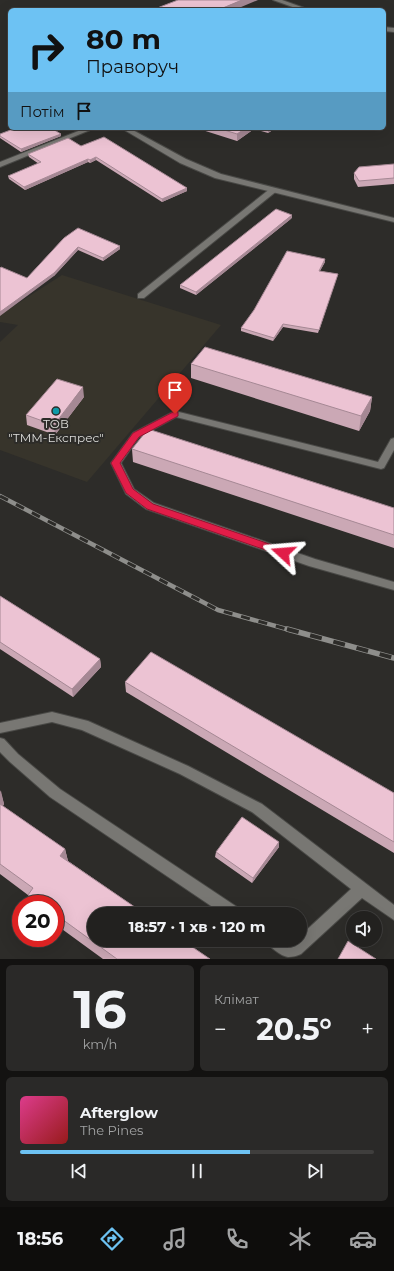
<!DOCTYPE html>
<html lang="uk">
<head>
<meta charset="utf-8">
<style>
	:root { --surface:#22211f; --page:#2a2928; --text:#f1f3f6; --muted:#a2a3a4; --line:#3f3e3d; --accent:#6dc2f3 }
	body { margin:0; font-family:Montserrat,sans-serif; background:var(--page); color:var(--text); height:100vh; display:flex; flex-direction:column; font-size:15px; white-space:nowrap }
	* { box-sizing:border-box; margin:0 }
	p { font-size:13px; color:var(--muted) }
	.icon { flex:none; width:22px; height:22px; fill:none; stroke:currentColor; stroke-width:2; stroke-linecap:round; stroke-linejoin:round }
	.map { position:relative; height:959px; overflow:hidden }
	.drawer { display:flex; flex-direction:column; gap:6px; padding:6px; background:#131211; flex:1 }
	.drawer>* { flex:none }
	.hud { position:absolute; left:8px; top:8px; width:378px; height:122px; border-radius:6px; box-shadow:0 4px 16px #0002,0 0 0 1px var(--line); background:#6dc2f3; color:#111; overflow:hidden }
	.controls { position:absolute; left:346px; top:911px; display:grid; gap:8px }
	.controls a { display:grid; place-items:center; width:36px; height:36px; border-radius:50%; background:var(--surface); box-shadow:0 4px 16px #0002,0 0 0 1px var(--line); font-size:20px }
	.speed { position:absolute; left:12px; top:895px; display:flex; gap:8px; font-size:20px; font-weight:700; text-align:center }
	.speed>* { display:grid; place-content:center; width:52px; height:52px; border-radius:50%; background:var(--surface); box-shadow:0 4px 16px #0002,0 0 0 1px var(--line); line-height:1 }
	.speed .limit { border:6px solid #d22; background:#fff; color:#111 }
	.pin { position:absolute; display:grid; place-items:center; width:34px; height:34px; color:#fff; margin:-41px -17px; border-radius:50% 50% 50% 0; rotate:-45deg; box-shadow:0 0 4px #0007 }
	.pin .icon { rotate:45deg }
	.me { position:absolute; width:44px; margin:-22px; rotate:289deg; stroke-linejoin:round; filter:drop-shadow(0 0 3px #0008) }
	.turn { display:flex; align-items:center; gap:14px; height:84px; padding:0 12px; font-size:18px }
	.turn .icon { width:52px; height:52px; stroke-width:2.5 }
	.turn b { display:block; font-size:28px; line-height:34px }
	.then { display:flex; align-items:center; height:38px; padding:0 12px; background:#0003; gap:8px; font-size:15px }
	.big { font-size:30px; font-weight:700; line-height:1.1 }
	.drawer .widget { flex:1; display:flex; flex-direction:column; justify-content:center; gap:6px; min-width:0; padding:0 14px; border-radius:6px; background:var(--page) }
	.drawer .dial { align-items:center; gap:0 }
	.dial b { font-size:52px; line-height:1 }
	.song { display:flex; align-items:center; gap:12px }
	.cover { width:48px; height:48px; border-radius:6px; background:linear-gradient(135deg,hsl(330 70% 55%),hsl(0 70% 35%)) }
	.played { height:4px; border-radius:2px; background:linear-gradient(90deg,var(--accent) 65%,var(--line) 65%) }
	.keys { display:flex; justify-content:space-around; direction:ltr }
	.heat { display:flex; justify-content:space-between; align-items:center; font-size:22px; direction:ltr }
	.drawer .tiles { flex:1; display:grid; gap:6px; grid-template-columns:1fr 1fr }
	.widget:last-child { grid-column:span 2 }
	.trip { position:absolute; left:87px; top:907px; width:220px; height:40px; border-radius:20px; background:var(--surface); box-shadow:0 4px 16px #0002,0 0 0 1px var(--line); font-weight:700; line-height:40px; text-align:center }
	.tabs { display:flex; height:64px; justify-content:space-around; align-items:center; background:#0e0d0c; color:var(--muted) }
	.tabs .icon { width:28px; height:28px }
	.tabs .current { color:var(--accent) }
	.tabs b { font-size:18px; color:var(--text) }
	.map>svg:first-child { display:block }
	.built { fill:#37342b }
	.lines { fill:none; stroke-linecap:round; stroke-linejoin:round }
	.service-casing { stroke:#494946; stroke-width:2 }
	.minor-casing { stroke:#494946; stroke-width:2 }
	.service { fill:#787773; fill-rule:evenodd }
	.minor { fill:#787773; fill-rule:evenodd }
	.rail-far1-casing { stroke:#8e8e8b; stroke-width:4.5 }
	.rail-casing { stroke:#8e8e8b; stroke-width:5.5 }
	.rail-far1 { stroke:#2d2c29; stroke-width:3; stroke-dasharray:9; stroke-linecap:butt }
	.rail { stroke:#2d2c29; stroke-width:4; stroke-dasharray:12; stroke-linecap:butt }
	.wall { fill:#cba8b5 }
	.shaded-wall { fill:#a58894 }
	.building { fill:#ecc3d3; stroke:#a58894 }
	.route { fill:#e11d48; stroke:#92132f }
	.culture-dot { fill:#0f9aa8; stroke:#2d2c29; stroke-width:1.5 }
	.labels { text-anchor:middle; stroke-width:4; stroke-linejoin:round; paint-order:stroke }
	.poi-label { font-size:12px; fill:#dededb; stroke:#2d2c29 }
</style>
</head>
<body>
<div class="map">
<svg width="394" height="959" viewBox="0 0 394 959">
	<rect width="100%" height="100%" fill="#2d2c29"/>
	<path class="built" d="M62 275 221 325 87 482 0 450V342L18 325 0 322V315Z"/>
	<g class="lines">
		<defs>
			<path id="service" d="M273 0H282L310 10H301Z
				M384 27 394 28V32L384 31Z
				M271 188H274L278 190 144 298H138V294Z
				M175 411 378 462 391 439 394 438V450L384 468 381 469 176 417 139 437 121 463 134 489 154 503 315 559 394 582V590L309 566 146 509 126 494 111 463 133 433Z"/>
			<path id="minor" d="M86 128H95L0 167V162Z
				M121 128H129L186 159 221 174 394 218V222L215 178 180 163Z
				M52 712 88 721 188 766 262 804 394 905V920L362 898 301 954C297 956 293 957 288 957 281 956 269 947 266 940H286L290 943 300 940V936L351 889 252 812 180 774 82 730 52 722 0 733V723Z
				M0 738 4 739 18 754 60 789 240 909 242 914H223L50 797 10 762 0 752Z"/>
		</defs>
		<use href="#service" class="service-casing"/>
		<use href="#minor" class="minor-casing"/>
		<use href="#service" class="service"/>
		<use href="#minor" class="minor"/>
		<defs>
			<path id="rail-far1" d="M0 496 218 610 290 630"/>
			<path id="rail" d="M287 629 394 658"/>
		</defs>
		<use href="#rail-far1" class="rail-far1-casing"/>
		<use href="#rail" class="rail-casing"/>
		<use href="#rail-far1" class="rail-far1"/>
		<use href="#rail" class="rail"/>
	</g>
	<path class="wall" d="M196 128H276L268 133 254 129 237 141Z
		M0 134H61V136L21 152 0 138Z
		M81 146 187 188V191L162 202 96 160 90 163 88 162 25 190 9 179 8 176 39 164 29 157 28 154Z
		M394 164V184L358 187 354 179V173Z
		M292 218 196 295 180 288V285Z
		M64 238 120 246V249L103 261 78 250 54 276 27 278Z
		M325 259V262L320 271 338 274 337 277 318 333 283 327 273 341 241 331V328Z
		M191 364 372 397 370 411 359 431 191 378Z
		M84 397 55 435 27 425 26 415Z
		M132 449 394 508V548L133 462Z
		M0 596 100 659 101 667 73 697 0 649Z
		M125 682 394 793V853L126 692Z
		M0 790 4 804 3 806 65 849 68 861 210 959H103L55 924V904H30L28 895 0 874Z
		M279 847 252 883 215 857 216 852Z"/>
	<path class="shaded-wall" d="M242 0H258L234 10H218Z
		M246 128H254V129L237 141V134Z
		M268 128H276L268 133Z
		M61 134V136L21 152V149Z
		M96 157V160L90 163V160Z
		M88 159V162L25 190 24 187Z
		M187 188V191L162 202V199Z
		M292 215V218L196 295V292Z
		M120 246V249L103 261V258Z
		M78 247V250L54 276 0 316V312Z
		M325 259V262L318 274 319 271Z
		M283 324V327L273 341 274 338Z
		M83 387 84 397 55 435 54 425Z
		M372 397 370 411 359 431 361 416Z
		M100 659 101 667 73 697 72 689Z
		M1 791 4 804 0 809V792Z
		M279 842V847L252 883 253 878Z
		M65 849 68 861 60 856Z"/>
	<path class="building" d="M178 0H242L218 10H152Z
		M16 128H51L61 134 21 149 0 136V134Z
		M218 128H246L237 134Z
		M104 137 187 188 162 199 96 157 90 160 88 159 24 187 8 176 41 162 28 154 68 138 81 146Z
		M394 164V178L359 181 354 173 359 167Z
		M276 209 292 215 196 292 180 285Z
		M78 228 120 246 103 258 78 247 54 273 0 312V268L1 267 27 278 64 238Z
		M287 251 325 259 319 271 338 274 319 330 283 324 274 338 241 328 254 310Z
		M205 347 372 397 361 416 191 364Z
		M57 379 83 387 54 425 26 415Z
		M148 429 394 508V535L132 449Z
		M0 596 100 659 72 689 0 642Z
		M151 652 394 793V842L125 682Z
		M0 804 65 849 60 856 145 914H94V940H182L210 959H117L55 914V904H41L28 895 33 888 0 864Z
		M242 817 279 842 253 878 216 852Z
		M348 941 376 959H338Z"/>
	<path class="route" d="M175 411 178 412V416L139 437 120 463 133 489 153 504 287 550 288 553 287 555H280L147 509 126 493 111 463 133 433Z"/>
	<circle class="culture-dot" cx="56" cy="411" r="4"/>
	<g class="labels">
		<g class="poi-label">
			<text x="56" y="428">ТОВ<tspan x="56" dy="14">"ТММ-Експрес"</tspan></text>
		</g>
	</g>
</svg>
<div class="controls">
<a><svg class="icon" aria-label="sound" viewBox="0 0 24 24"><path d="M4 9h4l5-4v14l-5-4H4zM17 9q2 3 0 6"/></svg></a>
</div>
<div class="speed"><div class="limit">20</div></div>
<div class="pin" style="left:175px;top:414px;background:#d93025"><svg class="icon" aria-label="arrive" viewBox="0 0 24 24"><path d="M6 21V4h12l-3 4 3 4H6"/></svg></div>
<svg class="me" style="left:283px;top:553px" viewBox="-20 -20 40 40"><path d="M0-17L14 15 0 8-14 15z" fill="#e11d48" stroke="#fff" stroke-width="4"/></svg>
<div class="trip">18:57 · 1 хв · 120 m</div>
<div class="hud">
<div class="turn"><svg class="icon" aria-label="right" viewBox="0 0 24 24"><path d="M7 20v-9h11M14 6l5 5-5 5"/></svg><div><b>80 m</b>Праворуч</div></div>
<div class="then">Потім<svg class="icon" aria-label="arrive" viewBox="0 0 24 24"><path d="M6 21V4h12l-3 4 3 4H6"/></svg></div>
</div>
</div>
<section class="drawer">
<div class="tiles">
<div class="widget dial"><b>16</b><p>km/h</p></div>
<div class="widget"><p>Клімат</p>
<div class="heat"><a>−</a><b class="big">20.5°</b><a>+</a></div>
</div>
<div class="widget">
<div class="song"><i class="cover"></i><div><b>Afterglow</b><p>The Pines</p></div></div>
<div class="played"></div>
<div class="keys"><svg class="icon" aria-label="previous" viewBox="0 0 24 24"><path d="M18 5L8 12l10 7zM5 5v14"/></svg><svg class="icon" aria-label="pause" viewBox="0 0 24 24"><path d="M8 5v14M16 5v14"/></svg><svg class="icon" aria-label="next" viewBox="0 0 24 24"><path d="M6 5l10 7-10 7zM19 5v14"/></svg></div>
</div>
</div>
</section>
<nav class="tabs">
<b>18:56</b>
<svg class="icon current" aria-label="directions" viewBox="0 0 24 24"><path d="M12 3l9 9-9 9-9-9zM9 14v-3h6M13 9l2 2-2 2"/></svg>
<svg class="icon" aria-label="music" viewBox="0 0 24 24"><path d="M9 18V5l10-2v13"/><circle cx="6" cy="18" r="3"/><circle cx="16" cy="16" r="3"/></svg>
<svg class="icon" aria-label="phone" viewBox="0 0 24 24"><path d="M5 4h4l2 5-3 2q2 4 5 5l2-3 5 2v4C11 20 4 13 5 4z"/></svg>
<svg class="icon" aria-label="climate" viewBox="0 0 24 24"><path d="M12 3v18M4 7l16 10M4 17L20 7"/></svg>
<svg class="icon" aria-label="car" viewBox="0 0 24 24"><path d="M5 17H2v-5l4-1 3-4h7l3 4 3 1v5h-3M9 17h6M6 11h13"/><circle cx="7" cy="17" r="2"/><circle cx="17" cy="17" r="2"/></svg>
</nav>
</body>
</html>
